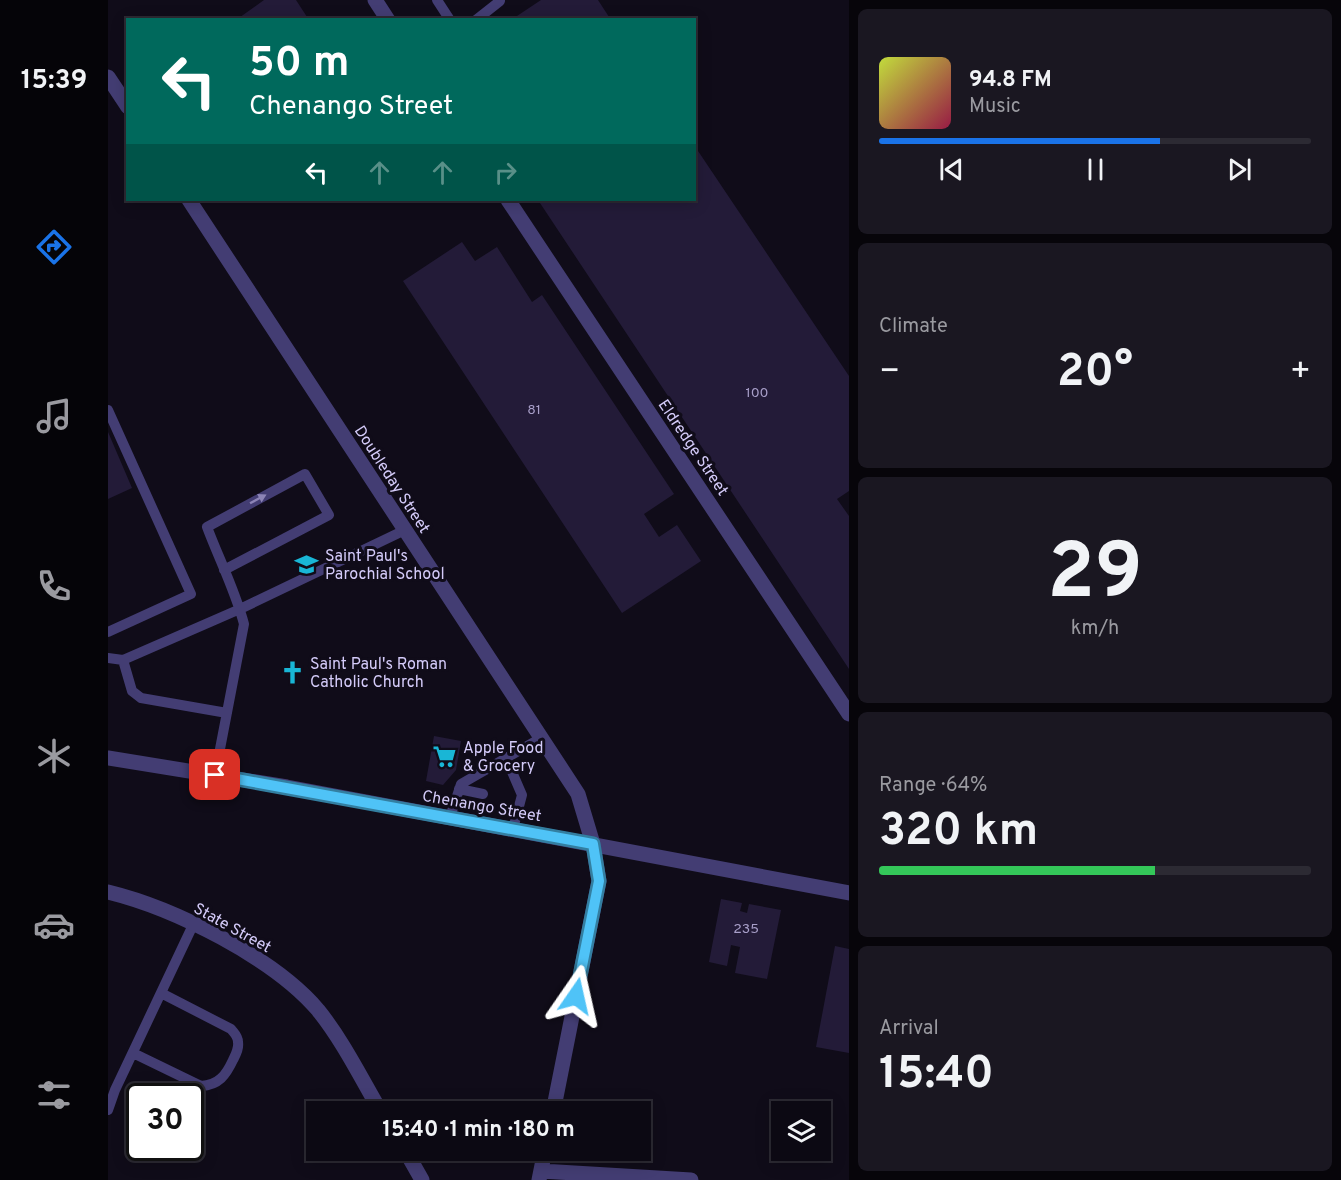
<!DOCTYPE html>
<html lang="en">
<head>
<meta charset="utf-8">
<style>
	:root { --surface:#0c0913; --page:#1a1721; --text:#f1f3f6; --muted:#9a9aa0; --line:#2c2a33; --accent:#1a73e8 }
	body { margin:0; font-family:Overpass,sans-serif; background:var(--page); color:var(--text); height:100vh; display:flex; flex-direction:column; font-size:22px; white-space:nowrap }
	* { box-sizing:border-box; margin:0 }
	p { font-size:20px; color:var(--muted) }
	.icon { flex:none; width:33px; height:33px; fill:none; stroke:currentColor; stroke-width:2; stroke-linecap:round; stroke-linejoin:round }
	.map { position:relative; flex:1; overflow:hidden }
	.details { display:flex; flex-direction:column; gap:9px; padding:9px; background:#07050a; width:492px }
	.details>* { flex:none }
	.hud { position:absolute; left:18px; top:18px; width:570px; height:183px; border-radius:0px; box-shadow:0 3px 15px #0003,0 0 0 2px var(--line); background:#00695c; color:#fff; overflow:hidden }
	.tools { position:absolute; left:663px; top:1101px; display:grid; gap:12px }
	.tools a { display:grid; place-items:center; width:60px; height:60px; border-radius:0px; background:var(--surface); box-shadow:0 3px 15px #0003,0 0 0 2px var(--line); font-size:30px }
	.speed { position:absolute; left:18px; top:1083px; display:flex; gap:12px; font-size:30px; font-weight:700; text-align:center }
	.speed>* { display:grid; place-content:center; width:78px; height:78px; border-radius:50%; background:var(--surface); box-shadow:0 3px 15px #0003,0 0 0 2px var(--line); line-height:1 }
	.speed .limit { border:3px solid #111; border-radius:9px; background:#fff; color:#111 }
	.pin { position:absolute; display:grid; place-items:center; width:51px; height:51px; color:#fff; margin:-26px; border-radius:12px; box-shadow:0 3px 9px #0006 }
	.me { position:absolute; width:66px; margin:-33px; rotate:11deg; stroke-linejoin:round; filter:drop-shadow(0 0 4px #0008) }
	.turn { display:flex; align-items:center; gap:21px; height:126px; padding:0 24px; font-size:27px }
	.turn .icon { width:78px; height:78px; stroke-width:2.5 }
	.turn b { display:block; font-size:42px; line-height:51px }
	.lanes { display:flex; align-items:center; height:57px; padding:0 24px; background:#0003; justify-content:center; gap:30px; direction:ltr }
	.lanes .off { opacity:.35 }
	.big { font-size:45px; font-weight:700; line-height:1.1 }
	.details .tile { flex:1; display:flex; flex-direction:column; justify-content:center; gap:9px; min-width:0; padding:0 21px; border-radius:9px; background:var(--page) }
	.details .dial { align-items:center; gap:0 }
	.dial b { font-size:78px; line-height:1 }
	.song { display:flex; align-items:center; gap:18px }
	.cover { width:72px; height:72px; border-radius:9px; background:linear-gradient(135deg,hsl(70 70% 55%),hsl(340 70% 35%)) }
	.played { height:6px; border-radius:3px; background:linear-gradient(90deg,var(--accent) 65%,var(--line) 65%) }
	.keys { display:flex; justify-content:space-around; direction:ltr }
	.heat { display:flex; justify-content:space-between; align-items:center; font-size:33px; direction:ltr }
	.charge { height:9px; border-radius:4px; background:linear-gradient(90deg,#34c759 64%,var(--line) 0) }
	.trip { position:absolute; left:198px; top:1101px; width:345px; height:60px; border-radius:0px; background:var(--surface); box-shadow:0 3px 15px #0003,0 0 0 2px var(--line); font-weight:700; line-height:60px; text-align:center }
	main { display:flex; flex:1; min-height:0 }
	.dock { display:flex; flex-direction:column; width:108px; justify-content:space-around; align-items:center; background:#050408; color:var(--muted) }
	.dock .icon { width:42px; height:42px }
	.dock .current { color:var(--accent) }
	.dock b { font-size:27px; color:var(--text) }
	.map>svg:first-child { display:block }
	.building { fill:#231b38 }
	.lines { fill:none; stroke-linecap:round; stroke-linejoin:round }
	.service { stroke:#433d73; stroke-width:10 }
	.minor { stroke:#433d73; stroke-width:15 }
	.tertiary { stroke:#433d73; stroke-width:15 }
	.oneway { fill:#8c84b6 }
	.route-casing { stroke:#337fa1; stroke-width:15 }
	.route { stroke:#4fc3f7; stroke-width:10 }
	.labels { text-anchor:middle; stroke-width:6; stroke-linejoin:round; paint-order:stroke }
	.number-label { font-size:14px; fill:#a89fc9 }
	.street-label { font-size:16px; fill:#d4cbf9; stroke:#100c19 }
	.poi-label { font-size:16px; fill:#d4cbf9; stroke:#100c19; text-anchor:start }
</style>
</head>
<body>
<main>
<nav class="dock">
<b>15:39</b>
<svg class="icon current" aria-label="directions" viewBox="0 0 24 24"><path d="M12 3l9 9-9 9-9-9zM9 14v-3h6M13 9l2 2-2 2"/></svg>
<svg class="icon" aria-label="music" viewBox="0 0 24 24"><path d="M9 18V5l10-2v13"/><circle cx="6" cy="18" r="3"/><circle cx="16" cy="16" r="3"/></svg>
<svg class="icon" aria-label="phone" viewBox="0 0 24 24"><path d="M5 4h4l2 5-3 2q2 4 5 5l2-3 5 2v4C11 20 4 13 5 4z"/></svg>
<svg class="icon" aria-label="climate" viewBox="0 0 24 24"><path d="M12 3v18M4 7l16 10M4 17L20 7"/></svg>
<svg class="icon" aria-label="car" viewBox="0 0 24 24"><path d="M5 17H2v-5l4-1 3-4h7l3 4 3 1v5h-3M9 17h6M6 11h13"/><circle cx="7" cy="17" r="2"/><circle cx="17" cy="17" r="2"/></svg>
<svg class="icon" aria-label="filters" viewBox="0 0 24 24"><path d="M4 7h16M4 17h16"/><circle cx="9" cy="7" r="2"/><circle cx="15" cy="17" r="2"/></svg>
</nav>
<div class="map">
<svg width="741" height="1180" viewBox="0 0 741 1180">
	<rect width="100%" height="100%" fill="#100c19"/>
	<path class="building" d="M156 0H188L201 20H128Z
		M433 0H490L503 20H403Z
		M586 145 741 376V491L729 499 741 516V669L430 200H586Z
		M354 242 367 261 389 247 424 302 434 295 566 494 536 514 551 537 569 525 593 561 514 613 295 281Z
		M0 432 24 488 0 499Z
		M326 736 353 741 348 770 335 785 318 781Z
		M613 899 634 903 632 911 639 913 641 904 673 910 659 979 627 973 632 947 623 945 619 966 601 962Z
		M727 946 741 949V1053L708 1047Z"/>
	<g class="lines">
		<path class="service" d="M329 0 342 20
			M368 20 392 1
			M0 410 83 594 0 632
			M0 658 15 660 132 609 297 530
			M15 660 24 691 33 698 119 713
			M398 758 414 795 405 829
			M107 775 136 624C127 590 111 559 99 527L197 474 221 515 116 570
			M351 789 375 794
			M342 817 353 784 433 738
			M25 1053 93 1086C111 1085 118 1075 125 1060 128 1054 131 1049 130 1042 130 1036 126 1033 123 1029L53 993
			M0 1110 7 1090 85 925"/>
		<path class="minor" d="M267 0 280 20
			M0 77 20 107
			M81 200 470 794 485 844 491 881 445 1112
			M400 200 741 714
			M0 892C66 908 166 958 210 1010 235 1041 253 1078 273 1112
			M297 1150 314 1180
			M433 1171 583 1180
			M431 1180 437 1150"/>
		<path class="tertiary" d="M0 758 179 787 741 893"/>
	</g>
	<defs><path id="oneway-solid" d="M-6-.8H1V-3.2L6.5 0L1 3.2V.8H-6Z" transform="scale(1.5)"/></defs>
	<use class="oneway" href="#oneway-solid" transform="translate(150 499) rotate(-28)"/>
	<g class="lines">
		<defs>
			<path id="route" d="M107 775 485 844 491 881 468 996"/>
		</defs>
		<use href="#route" class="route-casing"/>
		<use href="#route" class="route"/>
	</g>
	<defs>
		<symbol id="school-bare" viewBox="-9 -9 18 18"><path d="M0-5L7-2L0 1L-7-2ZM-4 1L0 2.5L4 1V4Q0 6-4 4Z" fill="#19b6d6" stroke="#100c19" stroke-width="2.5" paint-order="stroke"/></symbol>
		<symbol id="church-bare" viewBox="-9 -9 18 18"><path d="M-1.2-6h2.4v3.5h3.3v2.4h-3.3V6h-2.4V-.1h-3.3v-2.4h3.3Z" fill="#19b6d6" stroke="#100c19" stroke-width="2.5" paint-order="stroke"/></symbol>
		<symbol id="supermarket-bare" viewBox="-9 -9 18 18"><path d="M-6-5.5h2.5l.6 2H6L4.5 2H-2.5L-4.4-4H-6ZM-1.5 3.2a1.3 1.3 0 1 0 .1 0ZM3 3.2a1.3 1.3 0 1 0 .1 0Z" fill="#19b6d6" stroke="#100c19" stroke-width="2.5" paint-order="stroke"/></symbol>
	</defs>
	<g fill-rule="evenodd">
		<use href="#school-bare" x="182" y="548" width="33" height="33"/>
		<use href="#church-bare" x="168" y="656" width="33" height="33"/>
		<use href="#supermarket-bare" x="320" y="740" width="33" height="33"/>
	</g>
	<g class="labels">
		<g class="number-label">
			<text x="649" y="397">100</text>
			<text x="426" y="414">81</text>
			<text x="638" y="933">235</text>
		</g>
		<g class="street-label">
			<text transform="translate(586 447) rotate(56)" y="6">Eldredge Street</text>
			<text transform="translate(285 479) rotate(57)" y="6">Doubleday Street</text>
			<text transform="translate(374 805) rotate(10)" y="6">Chenango Street</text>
			<text transform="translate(125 927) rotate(29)" y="6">State Street</text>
		</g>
		<g class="poi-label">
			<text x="217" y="561">Saint Paul's<tspan x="217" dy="18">Parochial School</tspan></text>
			<text x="202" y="669">Saint Paul's Roman<tspan x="202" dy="18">Catholic Church</tspan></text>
			<text x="355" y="753">Apple Food<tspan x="355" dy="18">&amp; Grocery</tspan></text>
		</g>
	</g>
</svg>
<div class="tools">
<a><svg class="icon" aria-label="layers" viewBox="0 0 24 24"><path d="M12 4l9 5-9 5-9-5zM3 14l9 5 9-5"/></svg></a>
</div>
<div class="speed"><div class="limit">30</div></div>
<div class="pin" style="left:107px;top:775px;background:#d93025"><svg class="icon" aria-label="arrive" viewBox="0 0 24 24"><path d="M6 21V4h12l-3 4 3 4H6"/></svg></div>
<svg class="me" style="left:468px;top:996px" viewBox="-20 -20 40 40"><path d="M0-17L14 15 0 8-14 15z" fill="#4fc3f7" stroke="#fff" stroke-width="4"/></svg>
<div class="trip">15:40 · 1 min · 180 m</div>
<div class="hud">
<div class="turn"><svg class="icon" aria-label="left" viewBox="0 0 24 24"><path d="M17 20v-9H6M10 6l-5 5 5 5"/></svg><div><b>50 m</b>Chenango Street</div></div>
<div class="lanes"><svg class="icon" aria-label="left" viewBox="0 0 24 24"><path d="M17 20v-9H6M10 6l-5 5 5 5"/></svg><svg class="icon off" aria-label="ahead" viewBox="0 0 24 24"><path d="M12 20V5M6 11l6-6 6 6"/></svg><svg class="icon off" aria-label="ahead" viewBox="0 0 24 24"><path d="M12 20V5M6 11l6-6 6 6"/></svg><svg class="icon off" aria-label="right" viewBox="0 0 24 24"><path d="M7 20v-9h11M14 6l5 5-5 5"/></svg></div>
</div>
</div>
<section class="details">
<div class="tile">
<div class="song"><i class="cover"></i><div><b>94.8 FM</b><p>Music</p></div></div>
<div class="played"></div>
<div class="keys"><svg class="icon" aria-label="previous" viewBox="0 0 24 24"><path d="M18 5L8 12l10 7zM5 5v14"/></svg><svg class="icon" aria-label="pause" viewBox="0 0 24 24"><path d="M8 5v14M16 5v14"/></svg><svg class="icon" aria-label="next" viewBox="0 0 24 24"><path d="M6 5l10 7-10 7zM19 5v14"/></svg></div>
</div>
<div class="tile"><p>Climate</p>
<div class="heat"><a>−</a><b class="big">20°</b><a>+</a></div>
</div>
<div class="tile dial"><b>29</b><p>km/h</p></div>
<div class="tile"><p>Range · 64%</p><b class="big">320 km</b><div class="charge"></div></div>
<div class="tile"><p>Arrival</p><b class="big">15:40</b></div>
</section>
</main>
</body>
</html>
